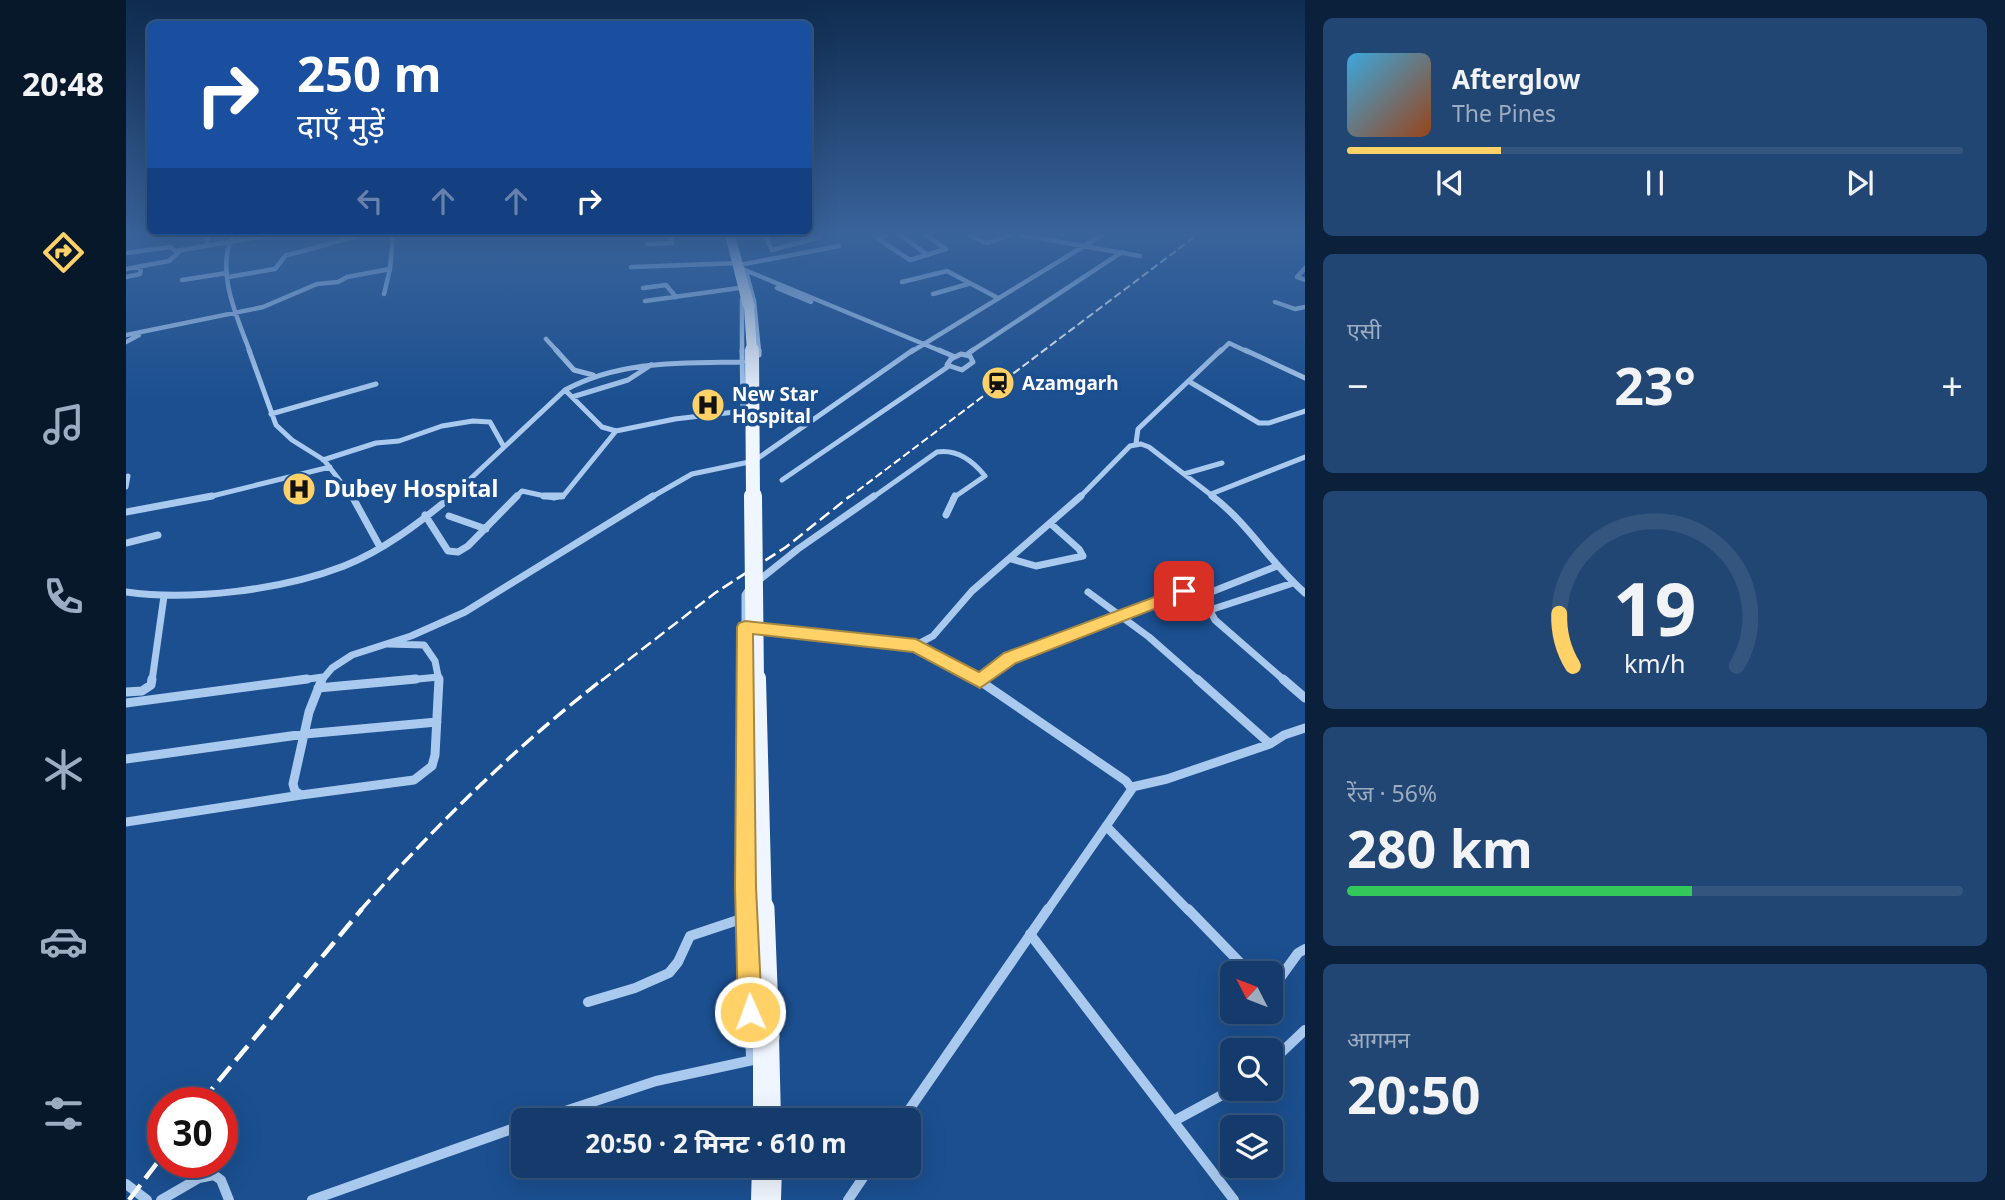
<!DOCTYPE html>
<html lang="hi">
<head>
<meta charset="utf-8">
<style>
	:root { --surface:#143b6b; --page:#214673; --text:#f1f3f6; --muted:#9dadc1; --line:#33557e; --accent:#ffd166 }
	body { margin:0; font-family:"Noto Sans","Noto Sans Devanagari",sans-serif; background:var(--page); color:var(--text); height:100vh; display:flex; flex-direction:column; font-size:26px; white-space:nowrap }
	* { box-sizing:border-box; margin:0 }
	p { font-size:23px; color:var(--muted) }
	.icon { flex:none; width:38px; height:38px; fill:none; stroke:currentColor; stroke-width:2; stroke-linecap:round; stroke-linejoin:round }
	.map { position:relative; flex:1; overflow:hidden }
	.panel { display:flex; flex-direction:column; gap:18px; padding:18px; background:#0b203b; width:700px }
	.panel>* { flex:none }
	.guide { position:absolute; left:21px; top:21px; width:665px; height:214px; border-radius:10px; box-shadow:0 7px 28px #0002,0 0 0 2px var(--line); background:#1a4fa0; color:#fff; overflow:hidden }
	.needle { width:46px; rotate:312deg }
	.fabs { position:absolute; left:1094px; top:961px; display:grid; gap:14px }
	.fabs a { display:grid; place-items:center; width:63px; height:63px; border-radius:10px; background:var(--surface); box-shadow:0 7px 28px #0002,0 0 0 2px var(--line); font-size:35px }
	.speed { position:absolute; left:21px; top:1087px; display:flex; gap:14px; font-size:35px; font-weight:700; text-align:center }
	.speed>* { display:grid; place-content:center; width:91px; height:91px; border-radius:50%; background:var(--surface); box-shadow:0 7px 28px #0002,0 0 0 2px var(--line); line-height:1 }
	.speed .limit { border:10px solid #d22; background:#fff; color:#111 }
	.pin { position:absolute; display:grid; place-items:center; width:60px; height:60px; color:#fff; margin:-30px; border-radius:14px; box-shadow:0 4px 10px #0006 }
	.me { position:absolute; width:77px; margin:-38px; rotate:358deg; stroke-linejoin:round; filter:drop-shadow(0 0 5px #0008) }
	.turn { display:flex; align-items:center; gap:24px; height:147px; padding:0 35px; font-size:32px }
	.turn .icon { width:91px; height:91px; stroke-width:2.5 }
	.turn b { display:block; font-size:49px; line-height:60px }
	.lanes { display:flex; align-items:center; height:66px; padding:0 35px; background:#0003; justify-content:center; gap:35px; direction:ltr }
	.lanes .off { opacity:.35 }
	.big { font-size:52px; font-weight:700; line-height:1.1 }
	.panel .card { flex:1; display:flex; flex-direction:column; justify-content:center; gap:10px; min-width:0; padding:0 24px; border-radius:10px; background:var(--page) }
	.panel .dial { align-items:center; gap:0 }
	.dial svg { height:182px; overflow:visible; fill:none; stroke:var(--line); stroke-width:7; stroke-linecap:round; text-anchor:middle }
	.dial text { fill:var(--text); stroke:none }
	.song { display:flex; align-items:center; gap:21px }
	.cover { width:84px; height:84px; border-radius:10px; background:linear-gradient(135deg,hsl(200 70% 55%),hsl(20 70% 35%)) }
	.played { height:7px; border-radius:4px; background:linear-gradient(90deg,var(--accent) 25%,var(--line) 25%) }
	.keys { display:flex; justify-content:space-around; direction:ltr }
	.heat { display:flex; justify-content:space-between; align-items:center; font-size:38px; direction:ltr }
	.charge { height:10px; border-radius:5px; background:linear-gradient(90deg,#34c759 56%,var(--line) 0) }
	.trip { position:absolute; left:385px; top:1108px; width:410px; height:70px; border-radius:10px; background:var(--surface); box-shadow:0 7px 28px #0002,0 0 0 2px var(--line); font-weight:700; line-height:70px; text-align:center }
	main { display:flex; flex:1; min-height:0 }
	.menu { display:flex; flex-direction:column; width:126px; justify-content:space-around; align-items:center; background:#08182b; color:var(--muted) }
	.menu .icon { width:49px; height:49px }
	.menu .selected { color:var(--accent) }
	.menu b { font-size:32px; color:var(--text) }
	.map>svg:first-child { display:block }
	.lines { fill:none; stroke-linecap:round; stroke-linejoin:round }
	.street-far4 { stroke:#a9c9ee; stroke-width:4.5 }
	.street-far3 { stroke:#a9c9ee; stroke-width:5 }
	.street-far2 { stroke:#a9c9ee; stroke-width:7 }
	.street-far1 { stroke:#a9c9ee; stroke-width:9 }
	.street { stroke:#a9c9ee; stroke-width:10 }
	.primary { fill:#f0f6ff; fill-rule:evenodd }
	.rail-far3 { stroke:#fff; stroke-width:2; stroke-dasharray:8 3.5; stroke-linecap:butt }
	.rail-far2 { stroke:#fff; stroke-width:2.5; stroke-dasharray:12 5; stroke-linecap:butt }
	.rail-far1 { stroke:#fff; stroke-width:3.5; stroke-dasharray:15 6; stroke-linecap:butt }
	.rail { stroke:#fff; stroke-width:4.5; stroke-dasharray:19 8; stroke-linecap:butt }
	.primary-bridge-far4 { stroke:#f0f6ff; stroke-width:10 }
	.primary-bridge-far3 { stroke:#f0f6ff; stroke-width:14 }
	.primary-bridge-far2 { stroke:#f0f6ff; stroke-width:18 }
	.primary-bridge-far1 { stroke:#f0f6ff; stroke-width:22 }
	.primary-bridge { stroke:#f0f6ff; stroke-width:27 }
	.route { fill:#ffd166; stroke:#a68842; stroke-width:2 }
	.labels { text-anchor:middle; stroke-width:7; stroke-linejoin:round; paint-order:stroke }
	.far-poi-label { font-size:19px; font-weight:bold; fill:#fff; stroke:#1b4f8f; text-anchor:start }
	.poi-label { font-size:23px; font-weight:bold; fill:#fff; stroke:#1b4f8f; text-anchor:start }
</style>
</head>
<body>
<main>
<nav class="menu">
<b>20:48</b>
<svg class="icon selected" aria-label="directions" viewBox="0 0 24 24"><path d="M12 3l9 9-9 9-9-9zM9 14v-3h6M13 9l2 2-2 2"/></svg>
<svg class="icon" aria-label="music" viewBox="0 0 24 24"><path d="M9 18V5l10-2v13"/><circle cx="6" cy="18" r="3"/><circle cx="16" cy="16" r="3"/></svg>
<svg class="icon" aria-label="phone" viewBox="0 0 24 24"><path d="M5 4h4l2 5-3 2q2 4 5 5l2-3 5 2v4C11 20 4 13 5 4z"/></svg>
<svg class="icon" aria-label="climate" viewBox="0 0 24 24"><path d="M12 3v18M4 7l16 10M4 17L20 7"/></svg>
<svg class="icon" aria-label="car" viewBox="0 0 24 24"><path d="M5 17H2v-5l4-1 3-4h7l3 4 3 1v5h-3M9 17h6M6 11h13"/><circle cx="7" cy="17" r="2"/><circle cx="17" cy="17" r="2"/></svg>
<svg class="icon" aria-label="filters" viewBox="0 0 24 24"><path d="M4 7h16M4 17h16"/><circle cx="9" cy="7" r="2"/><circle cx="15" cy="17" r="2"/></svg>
</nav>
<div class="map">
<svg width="1179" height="1200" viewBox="0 0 1179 1200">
	<rect width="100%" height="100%" fill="#1b4f8f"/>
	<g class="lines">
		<path class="street-far4" d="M81 235V246
			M107 235C89 271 111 317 124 352
			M639 235 646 250 695 237 692 235
			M761 235 752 239 784 260 820 249 800 235
			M774 235 802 255
			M843 235 861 243 884 235
			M895 235 1014 256
			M104 242 144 235
			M521 244 546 243 544 235
			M0 253 44 247 50 251 103 242
			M613 265 713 246
			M505 267 613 263
			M614 268 817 352
			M1179 268 1171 277 1179 280
			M0 269 43 261 55 250
			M621 275 628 301 633 352
			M0 277 14 274 15 267
			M102 277 149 269 160 255C187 250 210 240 237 235
			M56 280 101 273
			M776 282 821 271 872 298
			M517 288 540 285 550 297
			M651 288 685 302
			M258 294 264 269 267 235
			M807 294 842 284
			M616 299V352
			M519 301 613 288
			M1149 302 1169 309 1179 307
			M0 335 137 307 191 284 212 282 221 277 264 269
			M420 339 432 352
			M0 342 13 335
			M785 352 976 235
			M844 352 996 252
			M1094 352 1103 343 1122 352"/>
		<path class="street-far3" d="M123 350 150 425 166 440 198 460 227 498
			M430 350 448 370 467 375
			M633 350V355
			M813 350 829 357
			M1119 350 1179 378
			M835 354 844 356 847 362 836 370 821 365 825 359Z
			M840 355 847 350
			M1064 382 1133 423H1143L1179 411
			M439 390 476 427 490 431 549 419 617 411 616 350
			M446 397 502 380 525 365
			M145 414 250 384
			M1010 443 1012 429 1095 350
			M197 460 250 443 273 441 316 426 347 421 364 422 378 447
			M1058 474 1096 463
			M656 480 823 366
			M0 487 2 476
			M1085 494 1179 457
			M78 498 204 467
			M324 498 439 390C495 360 555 363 617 362
			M389 498 396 491 428 498 438 495 490 431
			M524 498 566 474 628 461 787 350
			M746 498 811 452C831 449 847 461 859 476L827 498
			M953 498 1004 446 1015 444 1023 447 1089 498"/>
		<path class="street-far2" d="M226 496 254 547
			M418 496H436
			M1086 496C1122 523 1145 564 1179 593
			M0 512 86 496
			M299 515 322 551 332 552 342 546 391 496
			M820 515 829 496
			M323 516 360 529
			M0 543 32 535
			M885 559 910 566 957 556 953 549 925 524
			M632 581 672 549 748 496
			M0 592C65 601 156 590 218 566 258 550 293 523 326 496
			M962 592 1023 637 1073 681
			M1070 598 1151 566
			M1082 607 1089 620 1159 681
			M628 628 790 645 807 636 846 591 955 496
			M262 644 298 645 309 661 313 681
			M790 645 854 681
			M26 681 38 596
			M168 681 197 677
			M195 681 206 668 226 655 285 636 339 612 527 496
			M271 681 313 677
			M619 681V595L623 589
			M854 681 885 658 1056 592H1062L1087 609 1167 583"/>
		<path class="street-far1" d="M196 679 183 712 167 784 169 791 175 795 288 780 306 766 309 755 313 679
			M619 679V684
			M851 679 1000 781 1006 789 921 911
			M1071 679 1144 744
			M1157 679 1179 698
			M854 681 857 679
			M192 688 290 679
			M0 692 16 691 25 685 26 679
			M0 703 181 679
			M619 714 621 911
			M0 759 179 734 311 722
			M1006 787 1041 779 1144 744 1158 735 1179 728
			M0 822 175 795
			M980 826 1063 911"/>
		<path class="street" d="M621 909 625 1059
			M1062 909 1124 973
			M904 934 1108 1200
			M1144 987 1149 985 1172 953 1179 949
			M462 1002 509 988 543 973 552 962 564 936 621 917
			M1144 1063 1179 1030
			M412 1120 530 1081 627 1060
			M776 1120 922 909
			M1048 1121 1109 1088
			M0 1184 21 1200
			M35 1200 73 1178 88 1175 95 1180 103 1200
			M186 1200 397 1125
			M722 1200 745 1166"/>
		<path class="primary" d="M599 235H609L629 307 627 309 617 307Z
			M640 1024 650 1027 653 1037 655 1120H627V1037L630 1027Z
			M626 1166H656L655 1200H625Z"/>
		<path class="rail-far3" d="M722 498 1071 235"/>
		<path class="rail-far2" d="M475 681 589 593 660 547 724 496"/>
		<path class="rail-far1" d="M234 911C308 827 388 748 477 679"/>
		<path class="rail" d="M75 1102 236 909
			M3 1200 37 1155"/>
		<path class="primary-bridge-far4" d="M623 307 626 352"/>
		<path class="primary-bridge-far3" d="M626 350 627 498"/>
		<path class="primary-bridge-far2" d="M627 496 629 681"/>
		<path class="primary-bridge-far1" d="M629 679 635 911"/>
		<path class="primary-bridge" d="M635 909 640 1037"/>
	</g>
	<linearGradient id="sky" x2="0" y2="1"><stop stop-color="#0f2b4f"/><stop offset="0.58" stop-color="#39639b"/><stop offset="1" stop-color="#39639b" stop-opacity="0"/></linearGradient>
	<rect width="1179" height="403" fill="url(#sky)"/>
	<path class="route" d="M1058 586 1064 587 1066 591 1064 595 890 663 854 688 787 652 627 634 630 887 636 1012 632 1021 624 1024 615 1021 612 1012 609 887 611 627 613 623 619 621 790 639 853 672 878 653Z"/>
	<defs>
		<symbol id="station-disc" viewBox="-11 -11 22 22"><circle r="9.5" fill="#ffd166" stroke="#1b4f8f"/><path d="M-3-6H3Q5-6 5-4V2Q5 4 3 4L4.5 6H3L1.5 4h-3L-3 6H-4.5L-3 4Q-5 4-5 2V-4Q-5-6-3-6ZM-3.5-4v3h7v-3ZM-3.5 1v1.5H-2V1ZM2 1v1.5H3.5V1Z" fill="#111"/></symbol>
		<symbol id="hospital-disc" viewBox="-11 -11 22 22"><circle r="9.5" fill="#ffd166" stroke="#1b4f8f"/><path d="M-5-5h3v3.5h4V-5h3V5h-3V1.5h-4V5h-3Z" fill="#111"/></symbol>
	</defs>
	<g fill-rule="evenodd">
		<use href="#station-disc" x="853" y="364" width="38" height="38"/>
		<use href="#hospital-disc" x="563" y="386" width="38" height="38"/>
		<use href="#hospital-disc" x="154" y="470" width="38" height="38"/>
	</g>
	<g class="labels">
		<g class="far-poi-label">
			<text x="896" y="390">Azamgarh</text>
			<text x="606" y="401">New Star<tspan x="606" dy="22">Hospital</tspan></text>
		</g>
		<g class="poi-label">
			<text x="198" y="497">Dubey Hospital</text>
		</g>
	</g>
</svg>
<div class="fabs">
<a><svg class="needle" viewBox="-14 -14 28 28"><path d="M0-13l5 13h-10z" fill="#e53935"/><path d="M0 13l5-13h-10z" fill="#9dadc1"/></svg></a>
<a><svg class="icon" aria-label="search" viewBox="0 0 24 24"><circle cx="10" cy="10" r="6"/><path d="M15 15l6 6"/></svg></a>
<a><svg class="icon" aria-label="layers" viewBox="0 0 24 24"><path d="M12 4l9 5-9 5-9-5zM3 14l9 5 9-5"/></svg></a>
</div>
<div class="speed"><div class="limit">30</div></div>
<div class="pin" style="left:1058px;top:591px;background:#d93025"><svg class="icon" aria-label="arrive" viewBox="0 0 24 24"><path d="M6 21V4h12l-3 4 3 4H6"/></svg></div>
<svg class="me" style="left:624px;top:1012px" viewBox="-20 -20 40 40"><circle r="17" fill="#ffd166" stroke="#fff" stroke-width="3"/><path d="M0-11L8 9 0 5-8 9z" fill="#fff"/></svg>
<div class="trip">20:50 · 2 मिनट · 610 m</div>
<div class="guide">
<div class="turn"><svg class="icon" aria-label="right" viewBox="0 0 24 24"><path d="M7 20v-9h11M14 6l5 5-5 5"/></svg><div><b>250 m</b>दाएँ मुड़ें</div></div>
<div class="lanes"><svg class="icon off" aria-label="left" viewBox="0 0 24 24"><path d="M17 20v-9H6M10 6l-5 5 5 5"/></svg><svg class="icon off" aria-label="ahead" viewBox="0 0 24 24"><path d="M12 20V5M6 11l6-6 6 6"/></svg><svg class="icon off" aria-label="ahead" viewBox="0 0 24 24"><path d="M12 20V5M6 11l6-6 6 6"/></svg><svg class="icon" aria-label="right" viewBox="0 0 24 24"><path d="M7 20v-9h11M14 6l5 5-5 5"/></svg></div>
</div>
</div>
<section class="panel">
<div class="card">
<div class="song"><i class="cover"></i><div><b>Afterglow</b><p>The Pines</p></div></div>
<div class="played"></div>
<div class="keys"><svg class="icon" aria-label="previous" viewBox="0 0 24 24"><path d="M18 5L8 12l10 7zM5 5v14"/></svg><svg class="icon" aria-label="pause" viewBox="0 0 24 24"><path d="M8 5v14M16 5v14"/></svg><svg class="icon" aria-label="next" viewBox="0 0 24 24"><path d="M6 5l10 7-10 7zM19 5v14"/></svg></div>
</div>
<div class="card"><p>एसी</p>
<div class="heat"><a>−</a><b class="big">23°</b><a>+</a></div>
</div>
<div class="card dial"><svg viewBox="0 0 100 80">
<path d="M14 69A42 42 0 1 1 86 69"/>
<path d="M14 69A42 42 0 0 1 8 46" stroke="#ffd166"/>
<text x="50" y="56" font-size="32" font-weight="700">19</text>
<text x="50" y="72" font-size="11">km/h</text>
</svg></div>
<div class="card"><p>रेंज · 56%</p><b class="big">280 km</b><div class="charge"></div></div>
<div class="card"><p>आगमन</p><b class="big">20:50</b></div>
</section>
</main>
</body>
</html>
